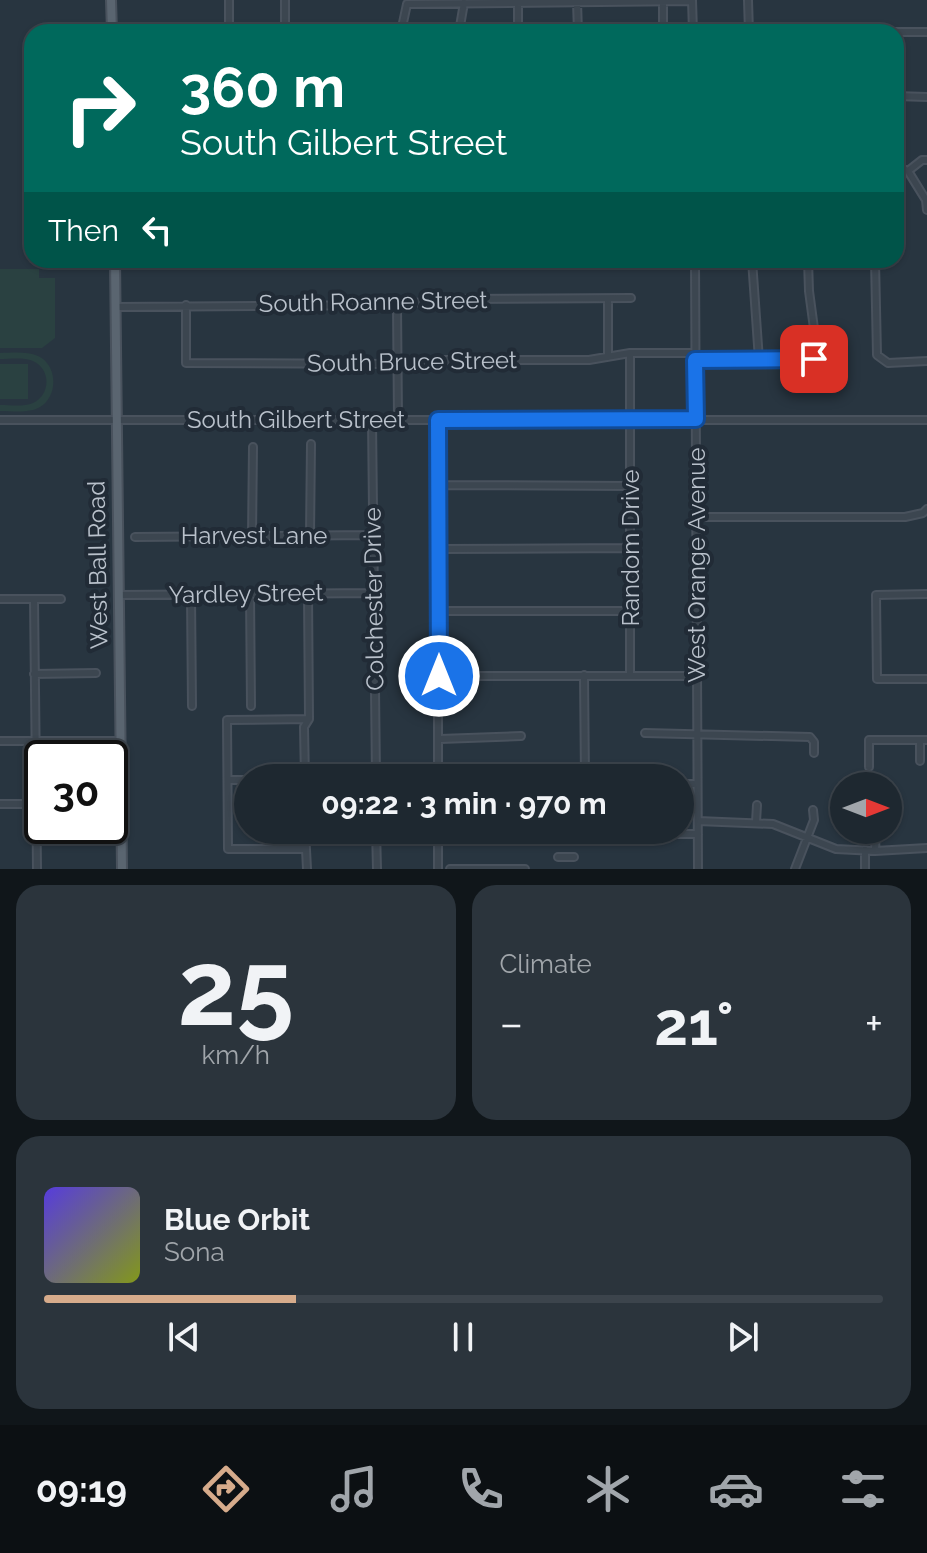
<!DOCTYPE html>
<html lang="en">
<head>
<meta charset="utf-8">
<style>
	:root { --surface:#1e2830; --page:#2b343c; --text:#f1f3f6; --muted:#a1a6ab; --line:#3c444c; --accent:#d6ab8b }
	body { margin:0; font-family:Raleway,sans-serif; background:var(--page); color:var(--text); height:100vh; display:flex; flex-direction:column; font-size:30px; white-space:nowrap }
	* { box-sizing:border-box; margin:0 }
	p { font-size:26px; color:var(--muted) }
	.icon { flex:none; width:44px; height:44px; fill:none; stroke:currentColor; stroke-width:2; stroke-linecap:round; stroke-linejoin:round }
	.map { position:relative; height:869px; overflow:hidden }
	.sheet { display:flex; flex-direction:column; gap:16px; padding:16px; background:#10161a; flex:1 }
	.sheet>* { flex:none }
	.banner { position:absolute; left:24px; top:24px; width:880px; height:244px; border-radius:24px; box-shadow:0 2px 6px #0004,0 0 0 2px var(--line); background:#00695c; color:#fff; overflow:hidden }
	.needle { width:52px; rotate:90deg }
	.buttons { position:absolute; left:830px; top:772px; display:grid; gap:16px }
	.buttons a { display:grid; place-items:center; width:72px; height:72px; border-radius:50%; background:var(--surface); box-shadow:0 2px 6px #0004,0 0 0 2px var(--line); font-size:40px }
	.speed { position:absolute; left:24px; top:740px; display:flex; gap:16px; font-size:40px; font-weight:700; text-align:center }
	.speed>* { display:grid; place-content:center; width:104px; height:104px; border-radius:50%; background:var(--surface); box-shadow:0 2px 6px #0004,0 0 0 2px var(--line); line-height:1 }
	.speed .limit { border:4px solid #111; border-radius:12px; background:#fff; color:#111 }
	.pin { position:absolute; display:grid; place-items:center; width:68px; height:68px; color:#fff; margin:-34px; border-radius:16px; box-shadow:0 4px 12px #0006 }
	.me { position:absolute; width:88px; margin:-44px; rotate:0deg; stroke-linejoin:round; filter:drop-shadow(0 0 6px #0008) }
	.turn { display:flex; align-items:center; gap:28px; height:168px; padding:0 24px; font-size:36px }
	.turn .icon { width:104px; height:104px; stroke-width:2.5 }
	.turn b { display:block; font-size:56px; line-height:68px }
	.then { display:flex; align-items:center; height:76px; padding:0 24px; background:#0003; gap:16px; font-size:30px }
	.big { font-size:60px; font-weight:700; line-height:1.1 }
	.sheet .widget { flex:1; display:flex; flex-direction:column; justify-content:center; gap:12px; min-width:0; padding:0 28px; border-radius:24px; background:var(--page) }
	.sheet .dial { align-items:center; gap:0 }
	.dial b { font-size:104px; line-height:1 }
	.song { display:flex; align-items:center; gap:24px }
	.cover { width:96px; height:96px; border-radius:12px; background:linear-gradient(135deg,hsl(250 70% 55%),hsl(70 70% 35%)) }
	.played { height:8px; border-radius:4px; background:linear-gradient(90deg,var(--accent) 30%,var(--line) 30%) }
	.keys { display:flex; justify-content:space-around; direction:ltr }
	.heat { display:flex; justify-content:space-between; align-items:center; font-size:44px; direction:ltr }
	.sheet .tiles { flex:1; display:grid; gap:16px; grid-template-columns:1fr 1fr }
	.widget:last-child { grid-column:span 2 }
	.trip { position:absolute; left:234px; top:764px; width:460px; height:80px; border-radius:40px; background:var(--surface); box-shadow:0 2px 6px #0004,0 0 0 2px var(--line); font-weight:700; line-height:80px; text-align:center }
	.tabs { display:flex; height:128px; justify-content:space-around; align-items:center; background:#0c1013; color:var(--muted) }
	.tabs .icon { width:56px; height:56px }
	.tabs .selected { color:var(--accent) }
	.tabs b { font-size:36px; color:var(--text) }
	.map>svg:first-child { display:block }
	.green { fill:#2a4141 }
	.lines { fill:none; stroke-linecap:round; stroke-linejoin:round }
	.minor-casing { stroke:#49525d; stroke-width:10 }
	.major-casing { stroke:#49525d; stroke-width:12 }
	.minor { stroke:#3c4650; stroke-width:6 }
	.major { stroke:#5a6570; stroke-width:8 }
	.route-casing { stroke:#114b97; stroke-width:20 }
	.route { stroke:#1a73e8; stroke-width:14 }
	.labels { text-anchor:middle; stroke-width:8; stroke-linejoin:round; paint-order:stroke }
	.street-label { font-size:24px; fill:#b9c1cb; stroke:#212b36 }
</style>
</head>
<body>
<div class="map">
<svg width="927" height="869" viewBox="0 0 927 869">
	<rect width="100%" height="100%" fill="#283540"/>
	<path class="green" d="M0 269H39V278H55V338L42 348H0Z
		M0 353C12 353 27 351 38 356 56 364 59 392 43 405 32 414 14 411 0 411V405C10 405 24 407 33 403 51 395 51 369 33 361 24 357 10 359 0 359Z
		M0 364H28V399H0Z"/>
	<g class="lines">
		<defs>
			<path id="minor" d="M229 0V32
				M285 0V32
				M692 0 693 32
				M748 0 749 32
				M663 1V32
				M577 2 578 32
				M518 3V32
				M401 32 407 4 692 1
				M459 32 464 3
				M827 32H927
				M896 96 927 97
				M896 166 908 171 922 160H927
				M908 171 926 200 927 210
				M695 260 698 869
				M752 260 759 360
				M875 260 877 355 888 363 927 361
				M608 299V357
				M186 305V363L397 364 443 360H589L630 353H695
				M397 305 398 420
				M115 307 397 305 450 299 631 298
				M630 353V676
				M695 360 814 359 817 351 809 291 808 260
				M0 420H927
				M372 420 376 778
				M439 485 631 486
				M698 517H905L923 513 927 509
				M310 535 311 444
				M252 536 253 447
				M135 537 373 535
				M439 549 631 548
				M250 594 251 706
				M927 594 876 595 877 679H927
				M119 595 373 593
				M191 595 192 706
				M0 599H61
				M34 599 37 869
				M439 611H632
				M34 674 96 673
				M584 675 585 778
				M439 676H698
				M645 733 810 737 814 742V753
				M440 739 521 736
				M920 740V761
				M0 741H121
				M869 767V740H927
				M305 778 304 727 309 719 308 593
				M438 778V420
				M228 780H248
				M680 784H697
				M0 804H42
				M698 821 773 824 836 849 875 851 927 848
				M756 822 757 805
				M305 830 307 869
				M376 830 377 869
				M438 830V869
				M642 834H698
				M305 849H228L227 720 309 719
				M875 851 876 830
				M558 857H574
				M450 869H525
				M795 869 814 820 813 810
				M865 869V850"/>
			<path id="major" d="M111 0 112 32
				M115 260 122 869"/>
		</defs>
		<use href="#minor" class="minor-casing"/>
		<use href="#major" class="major-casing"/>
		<use href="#minor" class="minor"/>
		<use href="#major" class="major"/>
	</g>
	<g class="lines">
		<defs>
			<path id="route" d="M439 676 438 420 696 419 695 360 814 359"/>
		</defs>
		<use href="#route" class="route-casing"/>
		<use href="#route" class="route"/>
	</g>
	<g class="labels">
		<g class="street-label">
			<text transform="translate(373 302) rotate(-1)" y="8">South Roanne Street</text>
			<text transform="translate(412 362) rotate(-1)" y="8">South Bruce Street</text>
			<text x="296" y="428">South Gilbert Street</text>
			<text x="254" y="544">Harvest Lane</text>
			<text transform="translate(631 548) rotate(-90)" y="8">Random Drive</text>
			<text transform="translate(98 565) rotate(-91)" y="8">West Ball Road</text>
			<text transform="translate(697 565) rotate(-90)" y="8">West Orange Avenue</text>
			<text transform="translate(246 594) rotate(-1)" y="8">Yardley Street</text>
			<text transform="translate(374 599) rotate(-91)" y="8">Colchester Drive</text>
		</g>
	</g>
</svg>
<div class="buttons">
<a><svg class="needle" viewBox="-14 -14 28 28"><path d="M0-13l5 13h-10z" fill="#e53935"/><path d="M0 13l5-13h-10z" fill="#a1a6ab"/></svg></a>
</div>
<div class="speed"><div class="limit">30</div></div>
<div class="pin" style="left:814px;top:359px;background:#d93025"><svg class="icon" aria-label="arrive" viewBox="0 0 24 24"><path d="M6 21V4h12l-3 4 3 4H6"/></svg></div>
<svg class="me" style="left:439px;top:676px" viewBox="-20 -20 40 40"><circle r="17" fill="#1a73e8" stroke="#fff" stroke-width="3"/><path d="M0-11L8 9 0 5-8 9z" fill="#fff"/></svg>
<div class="trip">09:22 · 3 min · 970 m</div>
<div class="banner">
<div class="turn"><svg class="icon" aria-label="right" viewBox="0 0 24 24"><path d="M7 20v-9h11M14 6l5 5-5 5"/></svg><div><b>360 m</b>South Gilbert Street</div></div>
<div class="then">Then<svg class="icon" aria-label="left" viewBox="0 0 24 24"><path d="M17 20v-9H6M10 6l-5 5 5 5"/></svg></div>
</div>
</div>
<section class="sheet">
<div class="tiles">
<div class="widget dial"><b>25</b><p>km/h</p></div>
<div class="widget"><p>Climate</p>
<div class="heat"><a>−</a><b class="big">21°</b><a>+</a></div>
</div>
<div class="widget">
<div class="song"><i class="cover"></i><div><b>Blue Orbit</b><p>Sona</p></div></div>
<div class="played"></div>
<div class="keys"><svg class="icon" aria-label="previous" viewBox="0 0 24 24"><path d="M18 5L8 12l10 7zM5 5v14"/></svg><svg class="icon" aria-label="pause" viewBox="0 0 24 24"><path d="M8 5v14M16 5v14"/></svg><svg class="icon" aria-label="next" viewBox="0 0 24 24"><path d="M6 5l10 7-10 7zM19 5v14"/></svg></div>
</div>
</div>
</section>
<nav class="tabs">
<b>09:19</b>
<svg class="icon selected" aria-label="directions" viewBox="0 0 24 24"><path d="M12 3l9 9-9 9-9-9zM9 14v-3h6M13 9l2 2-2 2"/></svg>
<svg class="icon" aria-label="music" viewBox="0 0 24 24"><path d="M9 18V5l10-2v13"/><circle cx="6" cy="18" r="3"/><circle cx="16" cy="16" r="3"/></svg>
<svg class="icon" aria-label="phone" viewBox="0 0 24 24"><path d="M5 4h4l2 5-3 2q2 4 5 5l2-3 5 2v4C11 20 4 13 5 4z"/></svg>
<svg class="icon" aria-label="climate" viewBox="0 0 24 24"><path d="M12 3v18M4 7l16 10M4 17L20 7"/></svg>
<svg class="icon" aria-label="car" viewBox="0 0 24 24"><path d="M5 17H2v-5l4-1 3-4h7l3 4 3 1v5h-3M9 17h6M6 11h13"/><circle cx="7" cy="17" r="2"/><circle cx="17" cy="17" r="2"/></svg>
<svg class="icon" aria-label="filters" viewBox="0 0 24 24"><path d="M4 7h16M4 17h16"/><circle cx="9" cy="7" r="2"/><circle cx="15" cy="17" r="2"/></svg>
</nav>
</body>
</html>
